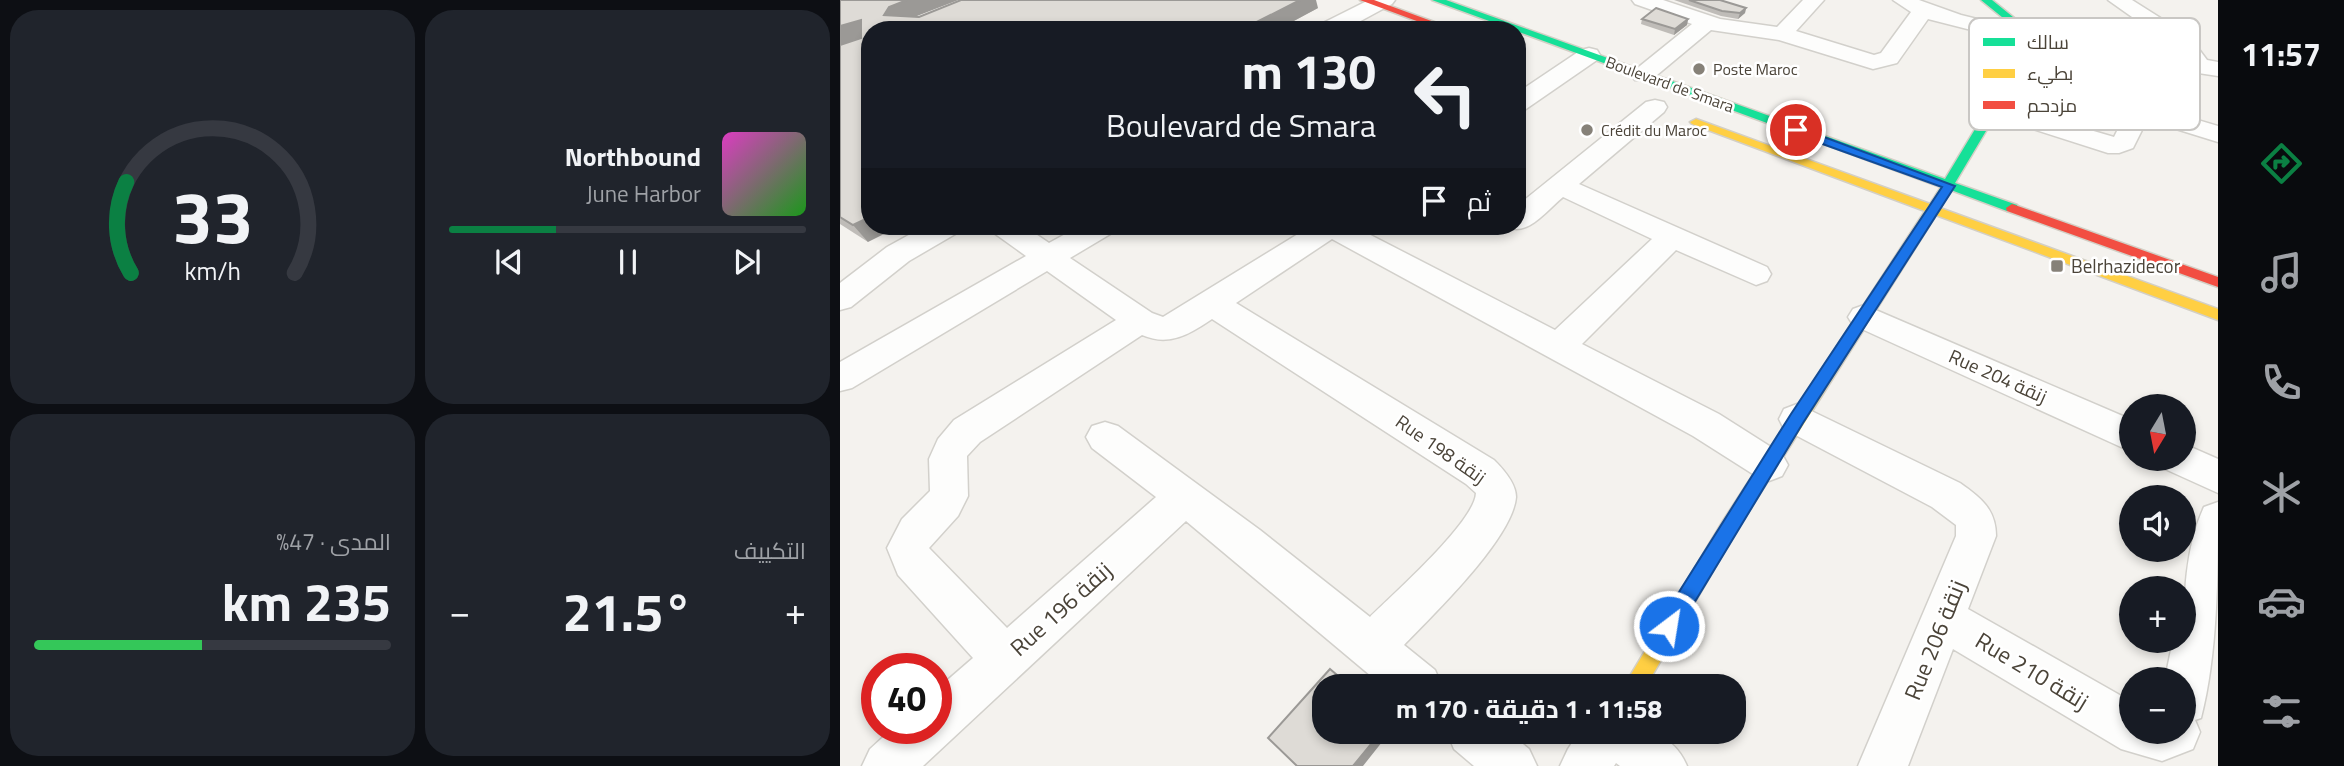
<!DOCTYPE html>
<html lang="ar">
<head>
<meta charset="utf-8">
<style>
	:root { --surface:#171b24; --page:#20242c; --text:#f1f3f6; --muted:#9ea1a6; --line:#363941; --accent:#0b8043 }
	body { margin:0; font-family:"Titillium Web",Cairo,sans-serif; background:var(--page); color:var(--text); direction:rtl; height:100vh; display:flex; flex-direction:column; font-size:26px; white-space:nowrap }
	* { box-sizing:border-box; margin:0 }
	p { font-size:23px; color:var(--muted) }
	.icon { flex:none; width:38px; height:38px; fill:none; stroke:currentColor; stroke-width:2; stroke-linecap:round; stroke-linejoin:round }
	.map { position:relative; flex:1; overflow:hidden; direction:ltr }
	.details { display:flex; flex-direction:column; gap:10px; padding:10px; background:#0d0f14; width:840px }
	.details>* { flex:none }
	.guide { position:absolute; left:21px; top:21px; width:665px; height:214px; border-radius:28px; box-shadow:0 4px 10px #0003; direction:rtl; background:#171b24; color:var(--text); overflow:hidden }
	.needle { width:46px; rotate:190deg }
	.buttons { position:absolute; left:1279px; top:394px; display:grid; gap:14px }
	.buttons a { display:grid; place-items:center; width:77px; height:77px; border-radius:50%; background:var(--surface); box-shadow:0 4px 10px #0003; font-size:35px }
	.speed { position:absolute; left:21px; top:653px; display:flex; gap:14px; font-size:35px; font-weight:700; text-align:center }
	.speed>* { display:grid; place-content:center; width:91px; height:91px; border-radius:50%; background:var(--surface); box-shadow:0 4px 10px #0003; line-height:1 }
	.speed .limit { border:10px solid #d22; background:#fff; color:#111 }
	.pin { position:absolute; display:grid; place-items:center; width:60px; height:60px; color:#fff; margin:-30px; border:4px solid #fff; border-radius:50%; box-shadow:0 2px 7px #0007 }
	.me { position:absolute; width:77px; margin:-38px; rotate:31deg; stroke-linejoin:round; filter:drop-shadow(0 0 5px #0008) }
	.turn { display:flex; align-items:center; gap:24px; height:147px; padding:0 35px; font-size:32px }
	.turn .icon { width:91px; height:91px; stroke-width:2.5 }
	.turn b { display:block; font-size:49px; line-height:60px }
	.then { display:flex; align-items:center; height:66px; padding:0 35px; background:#0003; gap:14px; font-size:26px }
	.big { font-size:52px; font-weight:700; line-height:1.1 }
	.details .widget { flex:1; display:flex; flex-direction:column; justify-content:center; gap:10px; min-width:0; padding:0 24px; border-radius:28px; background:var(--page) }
	.details .dial { align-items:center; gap:0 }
	.dial svg { height:182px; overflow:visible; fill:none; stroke:var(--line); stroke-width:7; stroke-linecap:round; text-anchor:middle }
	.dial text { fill:var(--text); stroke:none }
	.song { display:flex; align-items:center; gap:21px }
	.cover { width:84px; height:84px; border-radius:10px; background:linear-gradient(135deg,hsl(310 70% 55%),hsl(120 70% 35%)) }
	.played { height:7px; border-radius:4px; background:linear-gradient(90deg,var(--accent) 30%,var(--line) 30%) }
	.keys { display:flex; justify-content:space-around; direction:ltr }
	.heat { display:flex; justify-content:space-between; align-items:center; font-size:38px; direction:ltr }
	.charge { height:10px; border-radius:5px; background:linear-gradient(90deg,#34c759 47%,var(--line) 0) }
	.details .tiles { flex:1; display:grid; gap:10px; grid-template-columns:repeat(2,1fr) }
	.trip { position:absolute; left:472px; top:674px; width:434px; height:70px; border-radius:28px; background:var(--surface); box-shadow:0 4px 10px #0003; font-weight:700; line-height:70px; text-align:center; direction:rtl }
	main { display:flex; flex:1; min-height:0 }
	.dock { display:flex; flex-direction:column; width:126px; justify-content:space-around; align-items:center; background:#090b0e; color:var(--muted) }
	.dock .icon { width:49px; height:49px }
	.dock .current { color:var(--accent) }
	.dock b { font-size:32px; color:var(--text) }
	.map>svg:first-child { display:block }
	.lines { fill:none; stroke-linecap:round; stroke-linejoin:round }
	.street-casing { stroke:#d2d0cb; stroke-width:3 }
	.fast-casing { stroke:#d3cfc5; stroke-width:3 }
	.slow-casing { stroke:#d3cfc5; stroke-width:3 }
	.jam-casing { stroke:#d3cfc5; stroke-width:3 }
	.street { fill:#fdfdfc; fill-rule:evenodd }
	.fast { fill:#16e098; fill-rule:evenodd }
	.slow { fill:#ffcf43; fill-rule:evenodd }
	.jam { fill:#f24e42; fill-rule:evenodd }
	.wall { fill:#bfbcb8 }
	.shaded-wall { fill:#9b9996 }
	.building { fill:#dedbd6; stroke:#9b9996; stroke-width:2 }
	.route { fill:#1a73e8; stroke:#114b97; stroke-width:2 }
	.poi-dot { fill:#868178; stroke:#fff; stroke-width:2.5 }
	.labels { text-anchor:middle; stroke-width:5; stroke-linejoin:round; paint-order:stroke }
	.far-poi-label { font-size:16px; fill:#4b4439; stroke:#fff; text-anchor:start }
	.far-street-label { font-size:16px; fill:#4b4439; stroke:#fff }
	.poi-label { font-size:19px; fill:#4b4439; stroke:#fff; text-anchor:start }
	.street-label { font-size:19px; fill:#4b4439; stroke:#fff }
	.near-street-label { font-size:23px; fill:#4b4439; stroke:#fff }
	.key { fill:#fff; stroke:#c9c7c4; stroke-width:2 }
	.key-label { font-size:19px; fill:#4b4439 }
</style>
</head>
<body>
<main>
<nav class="dock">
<b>11:57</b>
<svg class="icon current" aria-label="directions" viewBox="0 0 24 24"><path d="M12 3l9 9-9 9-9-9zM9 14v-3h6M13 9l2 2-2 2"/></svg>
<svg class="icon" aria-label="music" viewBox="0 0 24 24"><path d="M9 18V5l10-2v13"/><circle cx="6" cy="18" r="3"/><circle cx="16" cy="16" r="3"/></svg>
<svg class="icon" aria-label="phone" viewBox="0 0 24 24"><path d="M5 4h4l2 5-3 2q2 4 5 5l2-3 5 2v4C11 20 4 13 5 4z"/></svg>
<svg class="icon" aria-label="climate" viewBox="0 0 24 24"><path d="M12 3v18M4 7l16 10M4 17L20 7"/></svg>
<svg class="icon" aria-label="car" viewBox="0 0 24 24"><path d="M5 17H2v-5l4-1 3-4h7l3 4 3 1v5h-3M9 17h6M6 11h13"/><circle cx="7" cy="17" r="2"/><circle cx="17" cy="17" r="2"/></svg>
<svg class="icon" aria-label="filters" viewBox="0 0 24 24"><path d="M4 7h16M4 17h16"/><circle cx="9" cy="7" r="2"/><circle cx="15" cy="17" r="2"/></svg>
</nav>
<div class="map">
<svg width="1378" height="766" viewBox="0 0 1378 766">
	<rect width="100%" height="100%" fill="#f4f2ee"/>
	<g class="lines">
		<defs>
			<path id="street" d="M529 0H555L552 4 504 30H476L479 25Z
				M792 0H823L880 19 937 27 963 0H984L956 31 1034 55 1041 53 1071 12 1053 0H1079L1121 15 1202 35 1341 57 1333 46 1268 0H1292L1349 36 1367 60 1378 62V76L1332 69 1314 107 1378 126V142L1307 120 1293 148 1279 153H1268L1146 114 1143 109 1146 104 1155 102 1274 137 1310 66 1202 48 1088 19 1057 63 1033 69 939 40 871 30 811 80H795L791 75 795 70 852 24 795 4Z
				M749 48 757 50 760 55 757 60 686 109 677 111V93L741 50Z
				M815 100 824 102 827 107 824 112 739 184 927 267 931 274 927 281 916 285 836 250 742 344 879 414 942 454 948 465 942 476 929 481 916 476 853 436 492 239 396 303 654 460C663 469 676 483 676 497 673 538 593 615 564 645L595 670 602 686H543L346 521 83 766H22L30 749 53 728H96V690L133 658 58 575 47 548 62 519 90 491 89 459 98 439 114 420 276 320 207 271 12 388 0 391V362L186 256 154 233 150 226H184L209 243 240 226H276L272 233 230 258 312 313 323 317 471 226H513L715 330 812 239 723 197C707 210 687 238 666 226H677V206L806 102ZM372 319 626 484 636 493C635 522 552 595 530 617L420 530 278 426 265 422 252 426 246 437 252 448 316 497 167 628 89 548 118 516 128 496 127 456 140 442 302 335C329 347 350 334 372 319Z
				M85 226H122L117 233 69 261 11 307 0 310V283L47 247Z
				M1024 305 1292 420V452L1013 325 1008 317 1013 309Z
				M957 404 1120 483C1140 497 1156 509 1156 536L1128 609 1292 702V732H1344V679H1325L1333 640H1344C1344 596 1345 548 1364 507L1378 502C1378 572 1378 652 1361 718L1355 720 1360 732 1353 749 1322 761 1281 749 1113 649 1068 766H1018L1116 536V525L1092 507 944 429 939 419 944 409Z
				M1344 444 1378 459V493L1325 469 1319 458H1344Z
				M607 732H668L689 749 697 766H634L614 749Z
				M739 732C782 732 827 719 847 766H780L776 763 774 766H720L728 749Z"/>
			<path id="fast" d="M592 0H606L1105 179 1137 126 1194 43 1141 0H1152L1204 42 1149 126 1115 183 1177 205 1178 208 1177 211H1167L1111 190 1106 198H1098L1096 195 1101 187Z"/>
			<path id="slow" d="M856 119 1090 204 1098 192H1106L1108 195 1100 208 1378 309V320L1096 215 895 533 806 686H784L883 521 1085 211 852 124 850 122Z"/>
			<path id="jam" d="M520 0H534L616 30H601Z
				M1172 204 1378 277V287L1167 211 1166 208Z"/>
		</defs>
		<use href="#street" class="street-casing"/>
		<use href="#fast" class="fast-casing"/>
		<use href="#slow" class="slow-casing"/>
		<use href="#jam" class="jam-casing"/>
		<use href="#street" class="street"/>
		<use href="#fast" class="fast"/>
		<use href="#slow" class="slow"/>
		<use href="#jam" class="jam"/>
	</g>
	<path class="wall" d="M0 0H118L75 16 478 8 437 30H30L28 242 0 224Z
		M834 0H880L906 8 905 13 898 19 881 16Z
		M802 19H848L847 25 834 35 801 24Z"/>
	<path class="shaded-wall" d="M67 0H118L59 23 44 15 49 7Z
		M460 0H476L478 8 437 30H401Z
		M906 8 905 13 898 19 900 13Z
		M848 19 847 25 834 35 835 29Z
		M21 20 30 36 0 46V26Z
		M30 217V226H60L28 242 13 225Z
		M541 732H550L523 766H513Z"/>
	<path class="building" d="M0 0H67L49 7 44 15 79 17 121 0H460L401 30H30V217L13 225 0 217V45L21 38V20L0 26Z
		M849 0H880L906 8 900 13 882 11Z
		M816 8 848 19 835 29 802 19Z
		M490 669 510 686H485V732H541L513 766H457L428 738Z"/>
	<path class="route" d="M952 128H960L1115 186 963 423 836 633 829 636 822 633 819 626 822 619 951 414 1102 187 952 133Z"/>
	<g class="poi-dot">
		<circle cx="859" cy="69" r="7"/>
		<circle cx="747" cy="130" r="7"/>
		<rect x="1210" y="259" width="14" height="14" rx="3.5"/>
	</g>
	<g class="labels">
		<g class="far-poi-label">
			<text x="873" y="75">Poste Maroc</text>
			<text x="761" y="136">Crédit du Maroc</text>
		</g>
		<g class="far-street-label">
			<text transform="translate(830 84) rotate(20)" y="6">Boulevard de Smara</text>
		</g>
		<g class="poi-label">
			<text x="1231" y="273">Belrhazidecor</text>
		</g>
		<g class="street-label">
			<text transform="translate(1158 376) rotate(24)" y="7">Rue 204 زنقة</text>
			<text transform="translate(601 449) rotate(35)" y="7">Rue 198 زنقة</text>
		</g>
		<g class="near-street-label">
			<text transform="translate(221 609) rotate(-42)" y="8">Rue 196 زنقة</text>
			<text transform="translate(1095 640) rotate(-68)" y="8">Rue 206 زنقة</text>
			<text transform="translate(1192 671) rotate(31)" y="8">Rue 210 زنقة</text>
		</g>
	</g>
	<rect x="1129" y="18" width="231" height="112" rx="10" class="key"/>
	<rect x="1143" y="38" width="32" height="8" fill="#16e098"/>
	<rect x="1143" y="69" width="32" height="9" fill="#ffcf43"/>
	<rect x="1143" y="101" width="32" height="8" fill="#f24e42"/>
	<g class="key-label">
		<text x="1187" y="49">سالك</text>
		<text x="1187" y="80">بطيء</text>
		<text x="1187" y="112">مزدحم</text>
	</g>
</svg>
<div class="buttons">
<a><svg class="needle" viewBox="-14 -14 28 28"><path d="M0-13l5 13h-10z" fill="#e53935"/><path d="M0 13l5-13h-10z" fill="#9ea1a6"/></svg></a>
<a><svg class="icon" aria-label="sound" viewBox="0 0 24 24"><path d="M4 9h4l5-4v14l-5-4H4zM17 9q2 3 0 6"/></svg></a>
<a>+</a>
<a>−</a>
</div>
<div class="speed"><div class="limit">40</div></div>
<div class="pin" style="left:956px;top:130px;background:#d93025"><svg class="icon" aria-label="arrive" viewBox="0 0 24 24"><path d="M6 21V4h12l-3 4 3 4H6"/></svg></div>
<svg class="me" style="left:829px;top:626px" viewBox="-20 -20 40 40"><circle r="17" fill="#1a73e8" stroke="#fff" stroke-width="3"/><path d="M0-11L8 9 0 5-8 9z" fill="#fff"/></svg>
<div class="trip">11:58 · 1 دقيقة · 170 m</div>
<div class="guide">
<div class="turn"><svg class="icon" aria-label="left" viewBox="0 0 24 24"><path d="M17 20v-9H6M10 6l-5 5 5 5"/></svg><div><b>130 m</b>Boulevard de Smara</div></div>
<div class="then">ثم<svg class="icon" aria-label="arrive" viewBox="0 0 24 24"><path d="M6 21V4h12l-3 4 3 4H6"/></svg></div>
</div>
</div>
<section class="details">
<div class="tiles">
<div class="widget">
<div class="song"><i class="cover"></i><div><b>Northbound</b><p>June Harbor</p></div></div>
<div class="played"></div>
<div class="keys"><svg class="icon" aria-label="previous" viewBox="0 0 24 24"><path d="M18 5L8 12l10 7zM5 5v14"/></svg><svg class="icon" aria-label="pause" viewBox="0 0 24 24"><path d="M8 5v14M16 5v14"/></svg><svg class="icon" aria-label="next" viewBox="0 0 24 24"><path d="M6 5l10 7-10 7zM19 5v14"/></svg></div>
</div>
<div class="widget dial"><svg viewBox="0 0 100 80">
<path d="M14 69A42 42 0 1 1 86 69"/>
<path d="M14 69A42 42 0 0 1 12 29" stroke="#0b8043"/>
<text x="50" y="56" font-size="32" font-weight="700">33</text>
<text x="50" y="72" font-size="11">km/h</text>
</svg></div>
<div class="widget"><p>التكييف</p>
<div class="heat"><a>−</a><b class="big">21.5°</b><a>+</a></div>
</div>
<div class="widget"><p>المدى · 47%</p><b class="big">235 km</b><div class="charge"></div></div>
</div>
</section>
</main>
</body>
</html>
